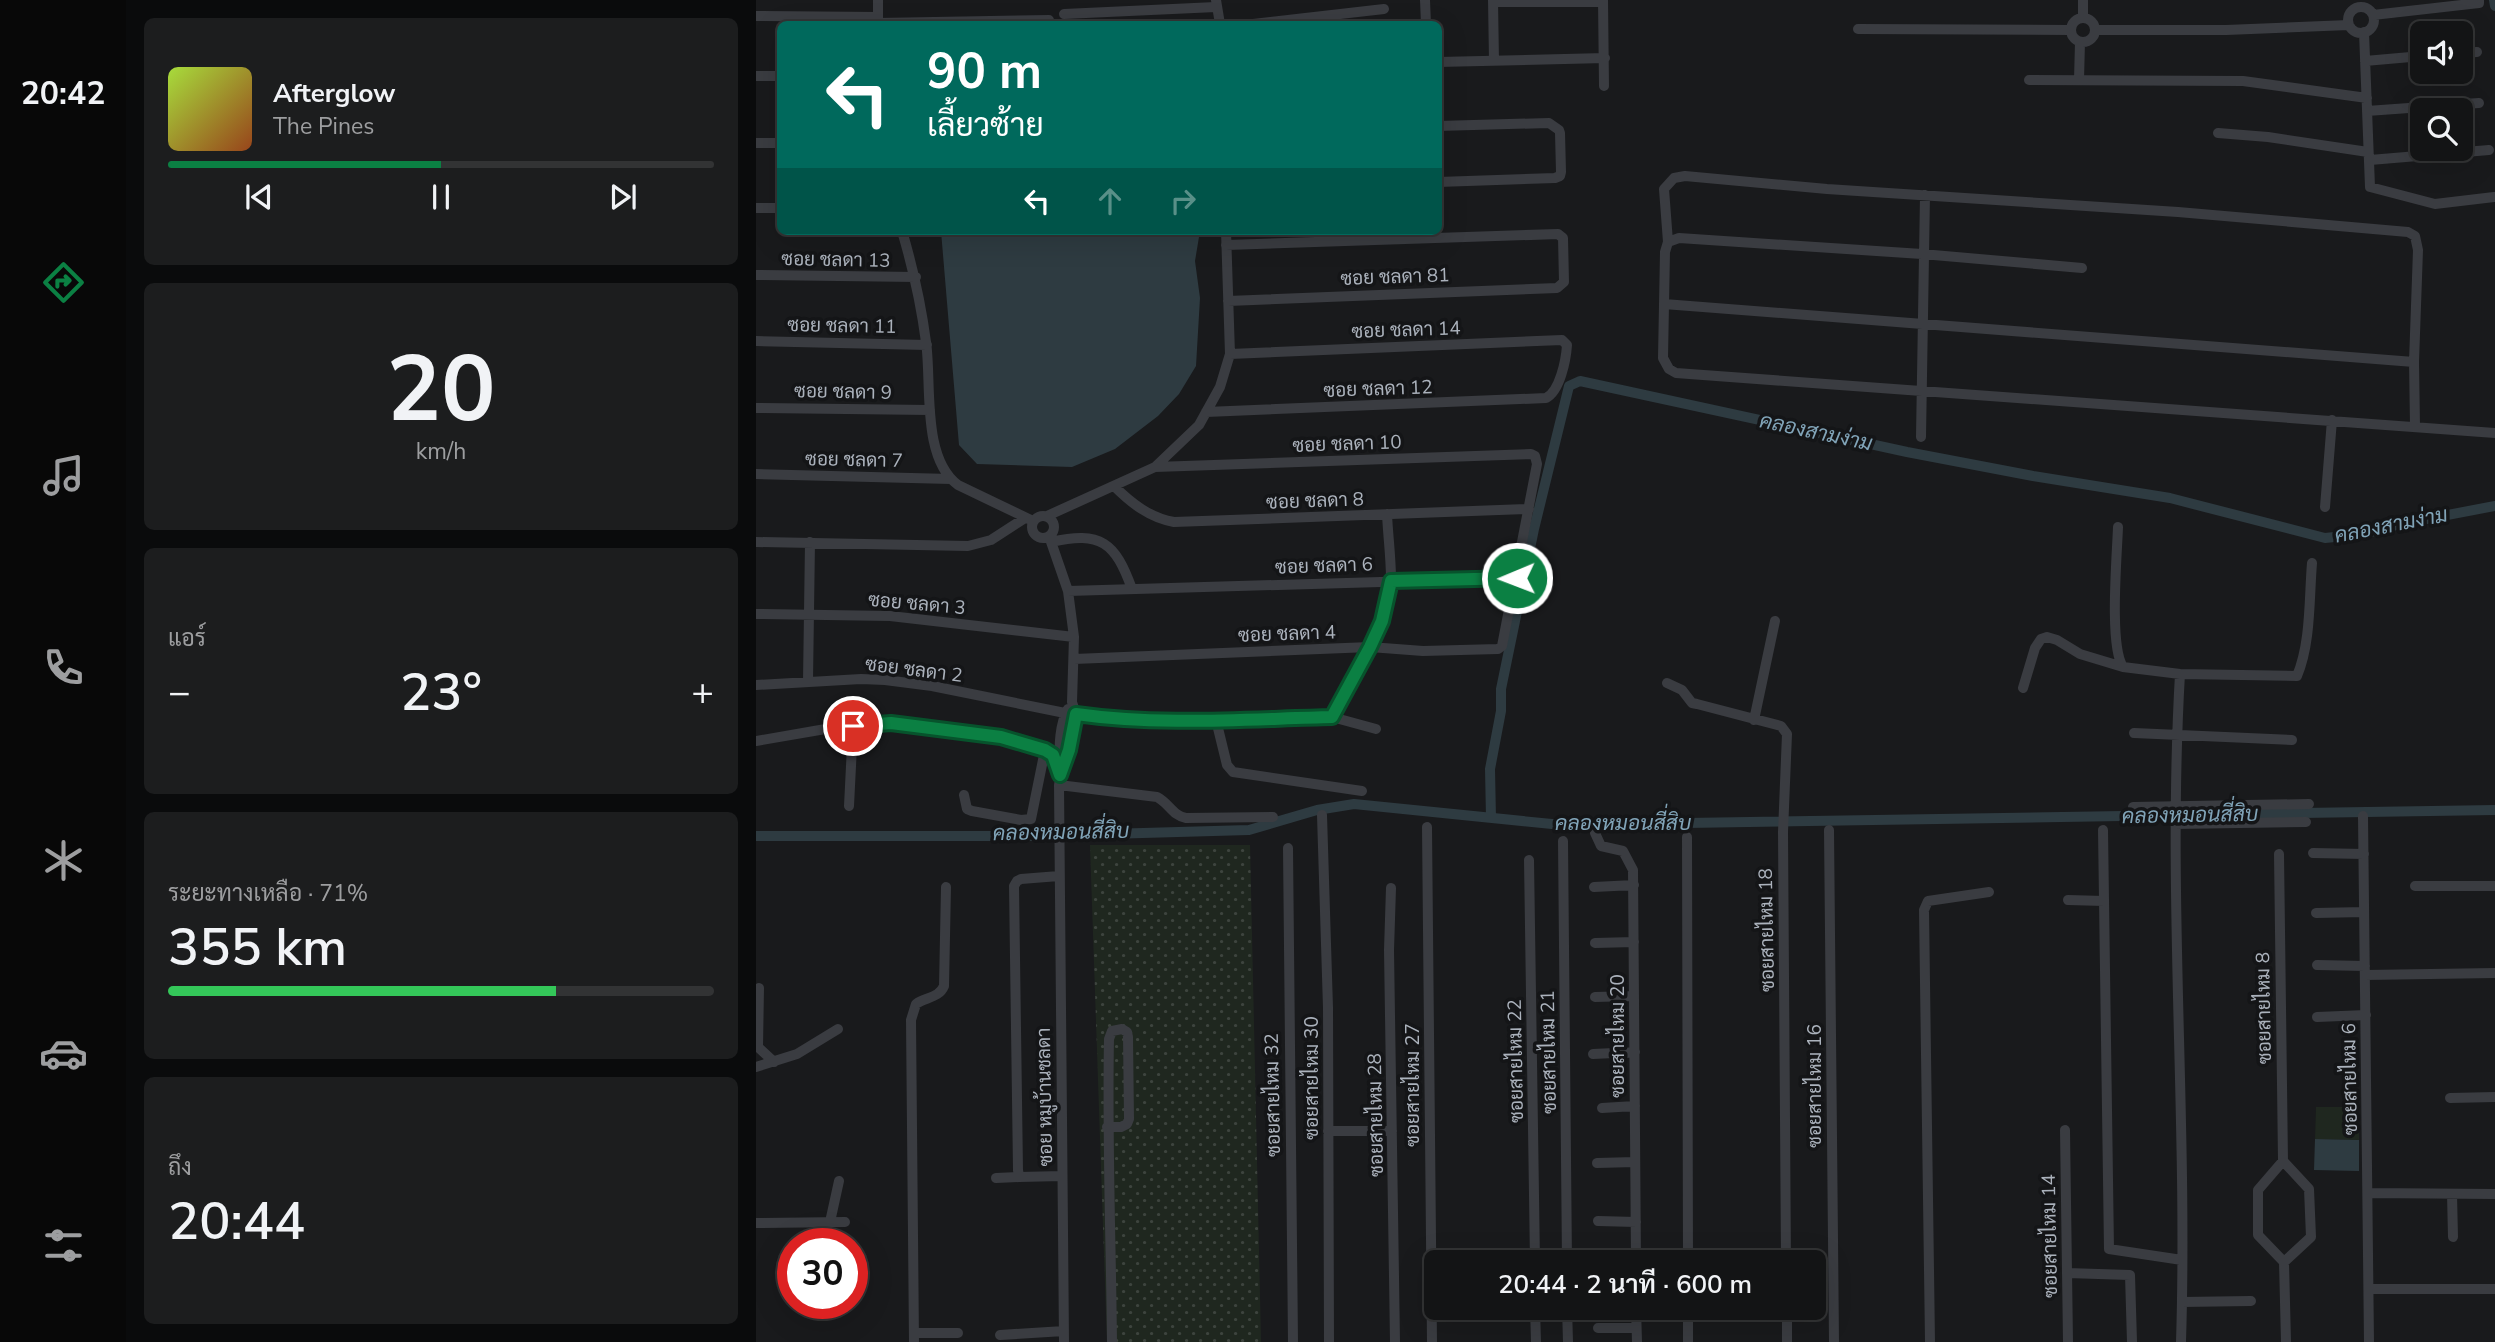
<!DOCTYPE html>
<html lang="th">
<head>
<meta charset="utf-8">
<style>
	:root { --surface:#131415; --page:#1c1d1e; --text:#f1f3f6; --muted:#9d9ea0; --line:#323334; --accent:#0b8043 }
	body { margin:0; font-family:"Nunito Sans",Sarabun,sans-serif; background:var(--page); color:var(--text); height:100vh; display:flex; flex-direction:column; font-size:26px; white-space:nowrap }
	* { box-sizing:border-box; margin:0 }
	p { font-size:23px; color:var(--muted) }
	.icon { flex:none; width:38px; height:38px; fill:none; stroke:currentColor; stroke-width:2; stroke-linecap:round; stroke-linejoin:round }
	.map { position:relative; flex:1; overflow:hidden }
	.sheet { display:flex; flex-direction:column; gap:18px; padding:18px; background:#0a0b0c; width:630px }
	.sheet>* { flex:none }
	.top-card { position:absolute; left:21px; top:21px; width:665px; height:214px; border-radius:10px; box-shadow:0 7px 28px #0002,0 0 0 2px var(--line); background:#00695c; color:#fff; overflow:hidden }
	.tools { position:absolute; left:1654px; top:21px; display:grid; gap:14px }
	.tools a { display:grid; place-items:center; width:63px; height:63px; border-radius:10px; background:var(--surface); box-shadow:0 7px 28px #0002,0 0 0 2px var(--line); font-size:35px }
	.speed { position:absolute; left:21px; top:1228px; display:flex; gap:14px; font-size:35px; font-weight:700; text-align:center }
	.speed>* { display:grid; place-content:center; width:91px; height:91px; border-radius:50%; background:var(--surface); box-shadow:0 7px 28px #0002,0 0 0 2px var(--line); line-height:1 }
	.speed .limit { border:10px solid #d22; background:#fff; color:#111 }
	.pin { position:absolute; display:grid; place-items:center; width:60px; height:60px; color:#fff; margin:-30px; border:4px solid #fff; border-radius:50%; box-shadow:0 2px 7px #0007 }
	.me { position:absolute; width:77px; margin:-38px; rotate:269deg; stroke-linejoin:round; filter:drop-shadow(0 0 5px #0008) }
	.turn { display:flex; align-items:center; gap:24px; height:147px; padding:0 35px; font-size:32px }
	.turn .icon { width:91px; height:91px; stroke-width:2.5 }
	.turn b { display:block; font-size:49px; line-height:60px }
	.lanes { display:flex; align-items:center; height:66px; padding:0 35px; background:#0003; justify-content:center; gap:35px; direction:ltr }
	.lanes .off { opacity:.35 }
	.big { font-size:52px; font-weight:600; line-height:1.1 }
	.sheet .tile { flex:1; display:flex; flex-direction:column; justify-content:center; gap:10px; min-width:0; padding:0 24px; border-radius:10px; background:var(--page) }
	.sheet .dial { align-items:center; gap:0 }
	.dial b { font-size:91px; line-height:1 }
	.song { display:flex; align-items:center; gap:21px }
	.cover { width:84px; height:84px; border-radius:10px; background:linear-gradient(135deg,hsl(80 70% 55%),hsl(20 70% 35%)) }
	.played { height:7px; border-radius:4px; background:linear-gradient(90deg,var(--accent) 50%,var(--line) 50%) }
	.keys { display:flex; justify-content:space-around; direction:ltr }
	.heat { display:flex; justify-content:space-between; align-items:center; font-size:38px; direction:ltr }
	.charge { height:10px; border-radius:5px; background:linear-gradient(90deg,#34c759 71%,var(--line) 0) }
	.trip { position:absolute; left:668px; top:1250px; width:402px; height:70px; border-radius:10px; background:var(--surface); box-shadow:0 7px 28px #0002,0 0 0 2px var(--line); font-weight:600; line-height:70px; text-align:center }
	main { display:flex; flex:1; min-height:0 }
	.menu { display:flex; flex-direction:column; width:126px; justify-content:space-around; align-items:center; background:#080808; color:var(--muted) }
	.menu .icon { width:49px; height:49px }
	.menu .on { color:var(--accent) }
	.menu b { font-size:32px; color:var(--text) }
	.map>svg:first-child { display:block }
	.grass { fill:url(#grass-dots) }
	.green { fill:#1f271f }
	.water { fill:#2e3b41 }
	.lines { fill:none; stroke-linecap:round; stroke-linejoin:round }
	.canal { stroke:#2e3b41; stroke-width:10 }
	.minor { stroke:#3a3c41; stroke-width:10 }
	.route-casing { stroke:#07532c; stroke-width:18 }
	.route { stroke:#0b8043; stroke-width:12 }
	.labels { text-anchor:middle; stroke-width:7; stroke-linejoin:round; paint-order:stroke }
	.street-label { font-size:19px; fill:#abb2bc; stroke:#141517 }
	.water-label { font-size:21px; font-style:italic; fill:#81a4b8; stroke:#141517 }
</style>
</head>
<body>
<main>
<nav class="menu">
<b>20:42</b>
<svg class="icon on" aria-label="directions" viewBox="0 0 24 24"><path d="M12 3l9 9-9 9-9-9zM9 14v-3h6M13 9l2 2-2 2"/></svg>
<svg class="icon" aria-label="music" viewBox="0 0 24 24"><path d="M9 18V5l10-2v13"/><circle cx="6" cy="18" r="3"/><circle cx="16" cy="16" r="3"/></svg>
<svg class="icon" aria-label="phone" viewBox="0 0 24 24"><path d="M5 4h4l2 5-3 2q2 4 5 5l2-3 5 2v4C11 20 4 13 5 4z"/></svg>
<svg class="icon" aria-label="climate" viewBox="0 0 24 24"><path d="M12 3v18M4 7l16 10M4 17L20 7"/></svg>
<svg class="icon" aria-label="car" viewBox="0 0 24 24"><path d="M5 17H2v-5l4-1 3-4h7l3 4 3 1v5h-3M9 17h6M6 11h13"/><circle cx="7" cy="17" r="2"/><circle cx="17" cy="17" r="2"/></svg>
<svg class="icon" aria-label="filters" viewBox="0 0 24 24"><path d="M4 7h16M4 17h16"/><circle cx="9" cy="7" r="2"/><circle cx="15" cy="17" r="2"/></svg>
</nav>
<section class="sheet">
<div class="tile">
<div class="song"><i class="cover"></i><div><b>Afterglow</b><p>The Pines</p></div></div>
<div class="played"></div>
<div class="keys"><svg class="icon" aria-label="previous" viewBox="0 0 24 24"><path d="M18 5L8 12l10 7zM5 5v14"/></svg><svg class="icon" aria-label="pause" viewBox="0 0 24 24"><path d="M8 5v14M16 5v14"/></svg><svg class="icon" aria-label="next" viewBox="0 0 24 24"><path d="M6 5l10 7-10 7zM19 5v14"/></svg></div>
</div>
<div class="tile dial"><b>20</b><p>km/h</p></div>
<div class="tile"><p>แอร์</p>
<div class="heat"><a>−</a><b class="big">23°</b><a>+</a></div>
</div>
<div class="tile"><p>ระยะทางเหลือ · 71%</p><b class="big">355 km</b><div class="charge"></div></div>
<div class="tile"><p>ถึง</p><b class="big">20:44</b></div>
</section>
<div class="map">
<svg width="1739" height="1342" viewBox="0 0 1739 1342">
	<defs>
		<pattern id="grass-dots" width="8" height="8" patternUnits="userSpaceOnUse" patternTransform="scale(1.75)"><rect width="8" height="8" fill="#1f271f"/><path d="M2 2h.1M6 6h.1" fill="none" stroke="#3d443e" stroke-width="1.8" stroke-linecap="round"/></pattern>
	</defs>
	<rect width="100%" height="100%" fill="#191a1c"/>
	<path class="grass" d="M334 845H494L505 1342H351Z"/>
	<path class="green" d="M1560 1107H1603V1140L1559 1139Z"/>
	<path class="water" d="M185 231H444L439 261 444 298 440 366 423 394 402 416 359 449 316 467 221 464 203 445Z
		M1559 1139 1603 1140V1171L1558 1170Z"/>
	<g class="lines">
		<path class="canal" d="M1738 0 1739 6
			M735 818 734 769 745 711V689L778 529 813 386 824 381 1151 452 1277 476 1414 498 1569 538 1608 534 1644 524 1739 506
			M0 836H281L493 830 561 810 598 804 806 825 1739 810"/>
		<path class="minor" d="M460 0 464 24
			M669 0 670 24
			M737 0 738 61
			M847 0 848 86
			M737 2H847
			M1592 20a13 13 0 1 1 26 0a13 13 0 1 1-26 0Z
			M308 14 460 7
			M1617 15 1723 3V0
			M0 16 122 17
			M1315 30a12 12 0 1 1 24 0a12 12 0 1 1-24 0Z
			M1327 18V0
			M122 22V0
			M122 23 293 20
			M497 24 628 9
			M1102 29 1314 30
			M1339 30H1470L1593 25
			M1608 32 1614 187 1679 204 1738 197
			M1704 53 1721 52
			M1609 61 1666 56
			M682 62 849 58
			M0 76H24
			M1273 80 1487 81 1611 98
			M1323 80 1324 42
			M1611 111 1723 103
			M682 126 793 123 803 130 804 133 805 172 804 176 799 178 682 182
			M1462 133 1512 137 1612 152
			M0 143H24
			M1614 160 1733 150
			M0 208H24
			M146 231C157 268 165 304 170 342 176 382 165 458 202 485L277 521
			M912 242 923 238 1166 254 1326 268
			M470 245 802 234 807 238 808 282 801 288 472 301
			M0 275 160 277
			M908 304 1658 362
			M0 341 171 345
			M0 408 174 410
			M450 412 790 398C804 391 810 360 811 345L806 340 474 354
			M1659 426 1658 362 1662 250 1659 236 1652 232 1422 212 1071 189 929 176 918 178 908 189 912 242 909 252 907 358 913 369 920 373 1739 433
			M1165 437 1169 195
			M0 474 195 479
			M358 486C375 503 394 518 418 522L773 509
			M1569 507 1576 420
			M276 527a11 11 0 1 1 22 0a11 11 0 1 1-22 0Z
			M291 516 399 467 443 425 464 387 474 354 470 231
			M1362 527C1361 556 1353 646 1367 667L1424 674 1541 676C1555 643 1553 599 1556 563
			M293 536 312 591 318 637 316 702 320 714 313 750 306 767 303 785 308 1342
			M0 542 212 546 235 540 269 518
			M295 542C345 531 359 542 376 589
			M312 591 761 578
			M0 614 134 616 318 637
			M318 659 614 647 667 651 742 649 746 646 781 464 779 456 775 454 399 467
			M1424 674C1411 897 1432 1119 1425 1342
			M52 681 54 542
			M911 683 926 690 936 703 941 704 1025 726 1031 734 1027 832 1030 1262
			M0 685 105 679 129 680 176 686 309 713 360 720 416 721 576 717 620 729
			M1267 688 1279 648 1285 639 1291 637 1301 640 1324 654 1367 667
			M576 717C599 675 633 628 635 579 635 558 632 536 631 514
			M460 720 471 765 477 772 606 791
			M998 720 1019 621
			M1378 733 1536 740
			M0 741 81 727 135 723 164 726 245 737 289 750 297 755 304 775
			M305 765C302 748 304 723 312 709
			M303 785 401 797C413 803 417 816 430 818L517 817
			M208 795 211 809 216 811 265 820 275 819 289 750
			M93 806 97 726
			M1377 807 1553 804
			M566 815 572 1008 573 1342
			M1607 816 1613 1342
			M1419 824 1550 822
			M671 827 676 1342
			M1073 830 1078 1342
			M1347 830 1353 1249 1426 1260
			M839 833 845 846 867 851 877 870 880 1262
			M931 837 932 1262
			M807 841 811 1262
			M532 848 537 1342
			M1557 853 1608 854
			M1523 854 1527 1161 1553 1189 1555 1237 1528 1262
			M773 860 779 1262
			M303 876 265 879 261 881 258 886 262 1170 263 1177 306 1176
			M1659 886H1739
			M838 887 878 885
			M635 888 633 950 639 1342
			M1312 900 1348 901
			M1560 913 1608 912
			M839 943 878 942
			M1561 965 1609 966
			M1609 975 1739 973
			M3 988 2 1047 18 1062
			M839 997 878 996
			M1561 1017 1610 1015
			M837 1054 879 1052
			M0 1067 41 1054 82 1029
			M1694 1098 1739 1097
			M846 1108 879 1106
			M351 1127H365L371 1124 373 1119 372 1037 371 1032 366 1029 356 1031 353 1039C351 1140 355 1241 356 1342
			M1309 1130 1312 1342
			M572 1131H636
			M1527 1161 1502 1190V1235L1528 1262 1530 1342
			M841 1163 879 1162
			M240 1178 263 1177
			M1612 1193 1739 1194
			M1696 1194 1697 1237
			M842 1221 880 1222
			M74 1222 83 1181
			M0 1223 89 1222
			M1311 1273 1374 1275 1376 1342
			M1613 1289H1739
			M1426 1302 1495 1301
			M779 1307 780 1342
			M811 1307 812 1342
			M880 1307 881 1342
			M932 1307V1342
			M1031 1307V1342
			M842 1328H880
			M158 1333H202
			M244 1335 308 1331
			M158 1342 155 1020 160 1004C170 997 183 998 188 986L190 887
			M1174 1342 1168 910 1172 901 1233 892"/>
	</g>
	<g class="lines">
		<defs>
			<path id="route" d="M97 726 135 723 245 737 289 750 297 755 304 775 313 750 320 714C404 726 491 719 576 717L614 647 626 621 635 581 761 578"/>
		</defs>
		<use href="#route" class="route-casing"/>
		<use href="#route" class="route"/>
	</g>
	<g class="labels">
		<g class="street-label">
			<text transform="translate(80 259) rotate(1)" y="7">ซอย ชลดา 13</text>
			<text transform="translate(639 276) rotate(-2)" y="7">ซอย ชลดา 81</text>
			<text transform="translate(86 325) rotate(1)" y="7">ซอย ชลดา 11</text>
			<text transform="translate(650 329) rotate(-2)" y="7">ซอย ชลดา 14</text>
			<text transform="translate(622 388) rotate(-2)" y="7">ซอย ชลดา 12</text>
			<text transform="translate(87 391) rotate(1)" y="7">ซอย ชลดา 9</text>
			<text transform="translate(591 443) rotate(-2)" y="7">ซอย ชลดา 10</text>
			<text transform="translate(98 459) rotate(1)" y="7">ซอย ชลดา 7</text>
			<text transform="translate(559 500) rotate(-2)" y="7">ซอย ชลดา 8</text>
			<text transform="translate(568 565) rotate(-2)" y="7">ซอย ชลดา 6</text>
			<text transform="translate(161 603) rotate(5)" y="7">ซอย ชลดา 3</text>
			<text transform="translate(531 633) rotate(-2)" y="7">ซอย ชลดา 4</text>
			<text transform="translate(158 669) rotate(7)" y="7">ซอย ชลดา 2</text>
			<text transform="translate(1010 930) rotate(-91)" y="7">ซอยสายไหม 18</text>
			<text transform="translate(1507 1008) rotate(-91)" y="7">ซอยสายไหม 8</text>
			<text transform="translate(861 1036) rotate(-90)" y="7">ซอยสายไหม 20</text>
			<text transform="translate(792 1052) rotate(-91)" y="7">ซอยสายไหม 21</text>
			<text transform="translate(759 1061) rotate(-91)" y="7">ซอยสายไหม 22</text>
			<text transform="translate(555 1078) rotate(-90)" y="7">ซอยสายไหม 30</text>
			<text transform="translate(1593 1079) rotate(-91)" y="7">ซอยสายไหม 6</text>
			<text transform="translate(656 1085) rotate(-90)" y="7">ซอยสายไหม 27</text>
			<text transform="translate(1058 1086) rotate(-90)" y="7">ซอยสายไหม 16</text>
			<text transform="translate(516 1095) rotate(-91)" y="7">ซอยสายไหม 32</text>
			<text transform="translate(288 1097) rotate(-91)" y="7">ซอย หมูบ้านชลดา</text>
			<text transform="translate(619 1115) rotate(-91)" y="7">ซอยสายไหม 28</text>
			<text transform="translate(1293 1236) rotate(-91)" y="7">ซอยสายไหม 14</text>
		</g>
		<g class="water-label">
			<text transform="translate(1060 432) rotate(12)" y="7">คลองสามง่าม</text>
			<text transform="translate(1635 525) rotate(-11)" y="7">คลองสามง่าม</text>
			<text transform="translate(1434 815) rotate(-1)" y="7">คลองหมอนสี่สิบ</text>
			<text x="867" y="830">คลองหมอนสี่สิบ</text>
			<text transform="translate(305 832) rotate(-1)" y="7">คลองหมอนสี่สิบ</text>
		</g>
	</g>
</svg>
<div class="tools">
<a><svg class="icon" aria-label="sound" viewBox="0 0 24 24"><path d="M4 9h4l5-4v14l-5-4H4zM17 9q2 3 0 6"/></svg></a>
<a><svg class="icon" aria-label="search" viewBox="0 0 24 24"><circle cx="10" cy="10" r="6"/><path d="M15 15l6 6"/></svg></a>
</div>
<div class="speed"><div class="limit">30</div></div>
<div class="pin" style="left:97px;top:726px;background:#d93025"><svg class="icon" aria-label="arrive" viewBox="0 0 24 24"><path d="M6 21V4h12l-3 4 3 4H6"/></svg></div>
<svg class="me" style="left:761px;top:578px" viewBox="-20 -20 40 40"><circle r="17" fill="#0b8043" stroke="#fff" stroke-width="3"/><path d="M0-11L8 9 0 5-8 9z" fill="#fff"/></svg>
<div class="trip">20:44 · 2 นาที · 600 m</div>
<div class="top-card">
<div class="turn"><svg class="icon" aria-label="left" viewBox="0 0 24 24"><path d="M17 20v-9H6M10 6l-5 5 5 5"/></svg><div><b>90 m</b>เลี้ยวซ้าย</div></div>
<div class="lanes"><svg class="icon" aria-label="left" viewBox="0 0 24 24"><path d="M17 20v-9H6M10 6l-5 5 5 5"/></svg><svg class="icon off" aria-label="ahead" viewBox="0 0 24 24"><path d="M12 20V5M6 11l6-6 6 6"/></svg><svg class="icon off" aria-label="right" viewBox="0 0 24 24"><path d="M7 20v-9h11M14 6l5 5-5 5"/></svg></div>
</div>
</div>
</main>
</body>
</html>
